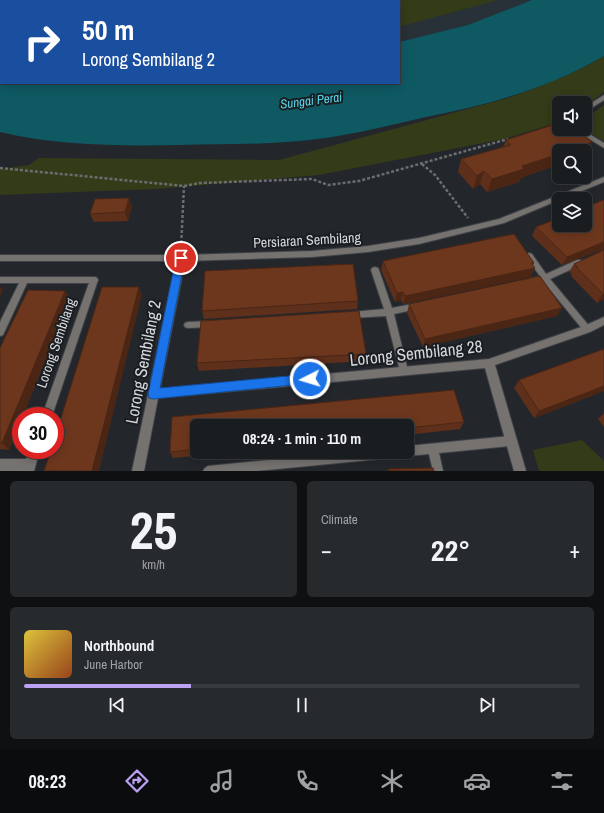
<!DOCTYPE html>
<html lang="en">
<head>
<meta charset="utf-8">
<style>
	:root { --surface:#1a1d20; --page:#272a2d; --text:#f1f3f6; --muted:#9fa2a5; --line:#383b3e; --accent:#bca0f2 }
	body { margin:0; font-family:"Archivo Narrow",sans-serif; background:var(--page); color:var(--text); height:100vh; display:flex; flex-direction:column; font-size:15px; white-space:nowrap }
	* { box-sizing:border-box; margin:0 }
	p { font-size:13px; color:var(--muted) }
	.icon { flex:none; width:22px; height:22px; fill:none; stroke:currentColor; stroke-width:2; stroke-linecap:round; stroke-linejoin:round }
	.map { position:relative; height:471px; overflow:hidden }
	.sheet { display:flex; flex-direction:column; gap:10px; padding:10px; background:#0e1012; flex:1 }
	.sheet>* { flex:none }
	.guide { position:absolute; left:0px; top:0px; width:400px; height:84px; box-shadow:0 2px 10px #0003,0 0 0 1px var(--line); background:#1a4fa0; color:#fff; overflow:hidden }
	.controls { position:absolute; left:552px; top:96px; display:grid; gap:8px }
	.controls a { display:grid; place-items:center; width:40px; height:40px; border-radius:6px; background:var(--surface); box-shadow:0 2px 10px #0003,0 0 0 1px var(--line); font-size:20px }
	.speed { position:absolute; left:12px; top:407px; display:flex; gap:8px; font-size:20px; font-weight:700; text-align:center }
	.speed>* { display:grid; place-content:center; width:52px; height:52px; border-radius:50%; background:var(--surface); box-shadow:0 2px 10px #0003,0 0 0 1px var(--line); line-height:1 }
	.speed .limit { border:6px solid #d22; background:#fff; color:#111 }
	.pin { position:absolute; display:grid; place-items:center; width:34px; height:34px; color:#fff; margin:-17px; border:2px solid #fff; border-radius:50%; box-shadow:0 1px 4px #0007 }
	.me { position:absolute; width:44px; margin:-22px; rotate:265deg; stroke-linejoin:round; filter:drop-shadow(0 0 3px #0008) }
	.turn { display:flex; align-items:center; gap:14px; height:84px; padding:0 16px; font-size:18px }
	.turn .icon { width:52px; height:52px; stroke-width:2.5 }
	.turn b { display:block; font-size:28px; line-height:34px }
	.big { font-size:30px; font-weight:700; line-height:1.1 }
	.sheet .card { flex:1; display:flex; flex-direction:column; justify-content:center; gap:6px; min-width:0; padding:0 14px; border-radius:6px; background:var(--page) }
	.sheet .dial { align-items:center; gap:0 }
	.dial b { font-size:52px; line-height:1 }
	.song { display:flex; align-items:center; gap:12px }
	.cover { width:48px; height:48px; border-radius:6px; background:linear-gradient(135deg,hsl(50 70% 55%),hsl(20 70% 35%)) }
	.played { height:4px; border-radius:2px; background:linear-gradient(90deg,var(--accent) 30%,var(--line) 30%) }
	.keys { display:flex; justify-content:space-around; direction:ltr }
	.heat { display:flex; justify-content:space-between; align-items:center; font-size:22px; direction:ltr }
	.sheet .tiles { flex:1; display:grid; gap:10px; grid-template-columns:1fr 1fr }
	.card:last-child { grid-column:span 2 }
	.trip { position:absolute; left:190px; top:419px; width:224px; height:40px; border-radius:6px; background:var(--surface); box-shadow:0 2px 10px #0003,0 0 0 1px var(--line); font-weight:700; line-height:40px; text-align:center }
	.menu { display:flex; height:64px; justify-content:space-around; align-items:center; background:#0a0c0d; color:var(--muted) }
	.menu .icon { width:28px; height:28px }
	.menu .current { color:var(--accent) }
	.menu b { font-size:18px; color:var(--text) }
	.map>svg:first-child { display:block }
	.built { fill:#283038 }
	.green { fill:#333b18 }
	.water { fill:#0f5963 }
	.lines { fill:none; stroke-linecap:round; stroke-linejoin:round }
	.lane-casing { stroke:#3f4347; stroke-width:2 }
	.street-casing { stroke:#3f4347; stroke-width:2 }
	.path { stroke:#6a6e71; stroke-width:2.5; stroke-dasharray:3 2; stroke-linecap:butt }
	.lane { fill:#757270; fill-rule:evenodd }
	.street { fill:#757270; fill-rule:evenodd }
	.wall { fill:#5e2f1a }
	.shaded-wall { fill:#4c2615 }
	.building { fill:#6d371e; stroke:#4c2615 }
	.route { fill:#1a73e8; stroke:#114b97 }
	.labels { text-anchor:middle; stroke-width:4; stroke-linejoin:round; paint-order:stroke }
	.far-water-label { font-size:13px; font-style:italic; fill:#57daed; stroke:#1a1d21 }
	.street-label { font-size:14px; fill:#d5d8da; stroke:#1a1d21 }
	.near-street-label { font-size:17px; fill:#d5d8da; stroke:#1a1d21 }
</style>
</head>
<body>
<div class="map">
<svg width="604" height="471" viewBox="0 0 604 471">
	<rect width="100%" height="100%" fill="#23272b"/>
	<path class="built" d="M341 0H532L468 25 399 42V1H337Z"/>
	<path class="green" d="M341 0H498L399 27V1H337Z
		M604 56V92L585 106V103H559V122L504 139 319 175 156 189 0 195V169L29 165 39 158 279 160 508 98C542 86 573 74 604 56Z
		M604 105V141L583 129H585V119Z
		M582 440 604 461V471H539L533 450Z"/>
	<path class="water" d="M532 0H604V56C547 89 490 104 426 117 396 124 367 131 338 136 286 145 232 144 179 145 120 146 58 146 0 132V45L1 83H399V42L468 25Z"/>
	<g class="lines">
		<defs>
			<path id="lane" d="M69 0H74L75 1H70Z
				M268 0H282L281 1H267Z
				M529 253 532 254 546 274 577 260H583L584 262 583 264 550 279 590 327 591 329 590 331 587 332 584 331 543 281 532 284 529 283 528 281 529 279 540 276 525 256 526 254Z
				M375 267 378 268 379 270 392 308 417 303 420 304 421 306 420 308 417 309 394 314 408 371 407 374 404 375 401 374 400 371 386 316 352 318 349 317 348 315 349 313 352 312 384 309 371 270 372 268Z
				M0 277H94L97 278 98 280 97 282 94 283H0Z
				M210 321 213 322 214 324 213 326 210 327 188 328 185 327 184 325 185 323 188 322Z
				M511 436 514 438 516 441 514 444 511 446 439 453 443 471H433L429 454 407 456 404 454 400 457 257 471H203L205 468 208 466 351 452H407V446Z"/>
			<path id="street" d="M604 95V100L585 112V107Z
				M573 129H581L604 143V148Z
				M604 177V182L562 199H559V200L504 223 419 244 368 252 312 257 185 261 160 389 489 359 584 326 604 317V325L590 332 495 365 526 471H514L485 368 158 398 144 471H132L176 261H0V255H181L312 251 368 246 419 238 499 219Z
				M94 277 97 278 98 280 52 416H42L90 280 91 278Z
				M24 278 27 279 28 281 3 335 0 336V322L21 279Z
				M30 450H40L34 471H0V459H26Z"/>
		</defs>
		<use href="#lane" class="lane-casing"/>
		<use href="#street" class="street-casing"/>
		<path class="path" d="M422 164 435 175 468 218
			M0 168 184 186 200 183 312 179 328 185 359 181 508 139
			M181 248 184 186"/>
		<use href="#lane" class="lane"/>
		<use href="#street" class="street"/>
	</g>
	<path class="wall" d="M559 123V129H575L592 142 586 155H585V151H559V164L521 178 519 182 487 192 480 184 473 189 458 172 461 159 503 147 506 140Z
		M604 200V249L562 265 532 236 536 227Z
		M132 206 128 221 94 222 90 214Z
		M604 250V299L597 303 571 276 572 274 569 272 574 264Z
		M383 261 533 265 535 268 530 277 403 304 401 300 395 302 381 270Z
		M65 291 70 299 23 416H21V420L9 450 0 449V348Z
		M358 301 357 309 204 319 202 311Z
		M409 304 562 308 557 316 423 347 407 313Z
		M604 349V391L534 418 514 388 519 380Z
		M366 354 365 361 199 371 197 363Z
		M454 390 464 422 460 429 407 435V426H197V452H236L173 458 170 452 172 417Z
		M604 413V427L598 419Z"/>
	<path class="shaded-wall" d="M592 142 585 155V151H566Z
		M559 154V164L521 178 519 182 487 192 492 179 522 166Z
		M484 171 480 184 473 189 477 176Z
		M129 198 132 206 128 221 125 212Z
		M604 242V249L562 265 567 257Z
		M534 263 531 269 535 268 530 277 403 304 405 296Z
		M0 286 3 290 0 296Z
		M139 287 142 295 99 471H92Z
		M65 291 70 299 23 416H21V420L9 450 2 443Z
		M403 292 401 300 395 302 397 293Z
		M603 294H604V299L597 303Z
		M562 308 557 316 423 347 425 339Z
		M604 386V391L534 418 539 411Z"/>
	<path class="building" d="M559 123V129H575L592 142 566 151H559V154L522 166 524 169 492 179 484 171 477 176 461 159 511 145 506 140Z
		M129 198 125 212 90 214 95 199Z
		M604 200V242L567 257 536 227 559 218V225H585V207Z
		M514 234 534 263H531L535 268 405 296 403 292 397 293 383 261Z
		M604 250V294H603L576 267H578L574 264Z
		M353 264 358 301 202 311 205 271Z
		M540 276 562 308 425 339 409 304Z
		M102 287H139L92 471H44L51 450H55V437Z
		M28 290 65 291 2 443H0V348Z
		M359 311 366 354 197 363 201 321Z
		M604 349V386L539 411 519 380Z
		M454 390 464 422 407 428V426H197V449L170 452 172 417Z
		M433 468 434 471H389L388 469Z"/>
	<path class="route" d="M181 255 185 258 160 388 310 374 314 376 315 379 314 383 153 399 149 398 148 394 176 258Z"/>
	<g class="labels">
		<g class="far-water-label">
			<text transform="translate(311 100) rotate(-7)" y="5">Sungai Perai</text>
		</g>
		<g class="street-label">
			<text transform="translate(307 240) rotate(-3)" y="5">Persiaran Sembilang</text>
			<text transform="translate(56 343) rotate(-71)" y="5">Lorong Sembilang</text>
		</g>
		<g class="near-street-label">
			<text transform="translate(416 353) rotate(-6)" y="6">Lorong Sembilang 28</text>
			<text transform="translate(143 362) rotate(-79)" y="6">Lorong Sembilang 2</text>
		</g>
	</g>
</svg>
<div class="controls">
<a><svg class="icon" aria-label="sound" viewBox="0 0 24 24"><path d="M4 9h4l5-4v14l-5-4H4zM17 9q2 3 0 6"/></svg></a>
<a><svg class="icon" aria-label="search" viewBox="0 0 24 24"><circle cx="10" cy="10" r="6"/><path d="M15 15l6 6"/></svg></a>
<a><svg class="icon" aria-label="layers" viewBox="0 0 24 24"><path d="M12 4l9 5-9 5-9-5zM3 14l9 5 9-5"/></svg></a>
</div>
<div class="speed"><div class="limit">30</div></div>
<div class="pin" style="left:181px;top:258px;background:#d93025"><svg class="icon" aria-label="arrive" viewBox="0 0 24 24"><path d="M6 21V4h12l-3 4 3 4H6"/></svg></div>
<svg class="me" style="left:310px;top:379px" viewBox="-20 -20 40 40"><circle r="17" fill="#1a73e8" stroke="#fff" stroke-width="3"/><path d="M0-11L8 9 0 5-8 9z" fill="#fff"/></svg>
<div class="trip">08:24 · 1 min · 110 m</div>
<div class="guide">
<div class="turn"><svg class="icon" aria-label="right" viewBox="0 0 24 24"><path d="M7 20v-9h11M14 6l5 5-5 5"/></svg><div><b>50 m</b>Lorong Sembilang 2</div></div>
</div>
</div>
<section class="sheet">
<div class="tiles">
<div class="card dial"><b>25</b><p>km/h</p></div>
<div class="card"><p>Climate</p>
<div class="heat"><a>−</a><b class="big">22°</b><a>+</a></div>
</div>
<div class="card">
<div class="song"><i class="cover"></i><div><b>Northbound</b><p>June Harbor</p></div></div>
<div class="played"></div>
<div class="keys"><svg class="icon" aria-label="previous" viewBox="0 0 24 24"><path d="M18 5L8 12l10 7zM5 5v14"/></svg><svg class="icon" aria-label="pause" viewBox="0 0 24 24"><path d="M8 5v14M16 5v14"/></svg><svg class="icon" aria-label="next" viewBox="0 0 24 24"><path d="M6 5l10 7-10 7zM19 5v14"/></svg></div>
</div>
</div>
</section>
<nav class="menu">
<b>08:23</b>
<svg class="icon current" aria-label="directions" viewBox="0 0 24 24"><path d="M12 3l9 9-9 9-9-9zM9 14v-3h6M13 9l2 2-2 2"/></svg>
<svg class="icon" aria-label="music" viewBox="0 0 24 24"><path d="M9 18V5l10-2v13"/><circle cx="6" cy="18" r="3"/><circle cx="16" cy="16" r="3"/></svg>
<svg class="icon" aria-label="phone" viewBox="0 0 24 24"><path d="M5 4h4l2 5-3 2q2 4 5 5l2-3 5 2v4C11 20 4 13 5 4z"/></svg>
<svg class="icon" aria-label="climate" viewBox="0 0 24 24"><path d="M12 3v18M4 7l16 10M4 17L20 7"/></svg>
<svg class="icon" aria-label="car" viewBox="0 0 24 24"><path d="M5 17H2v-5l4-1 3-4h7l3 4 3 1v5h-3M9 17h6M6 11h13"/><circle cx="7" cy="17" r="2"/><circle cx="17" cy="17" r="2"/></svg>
<svg class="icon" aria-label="filters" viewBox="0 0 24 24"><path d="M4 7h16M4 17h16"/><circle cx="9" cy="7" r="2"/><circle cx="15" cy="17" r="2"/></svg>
</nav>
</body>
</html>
